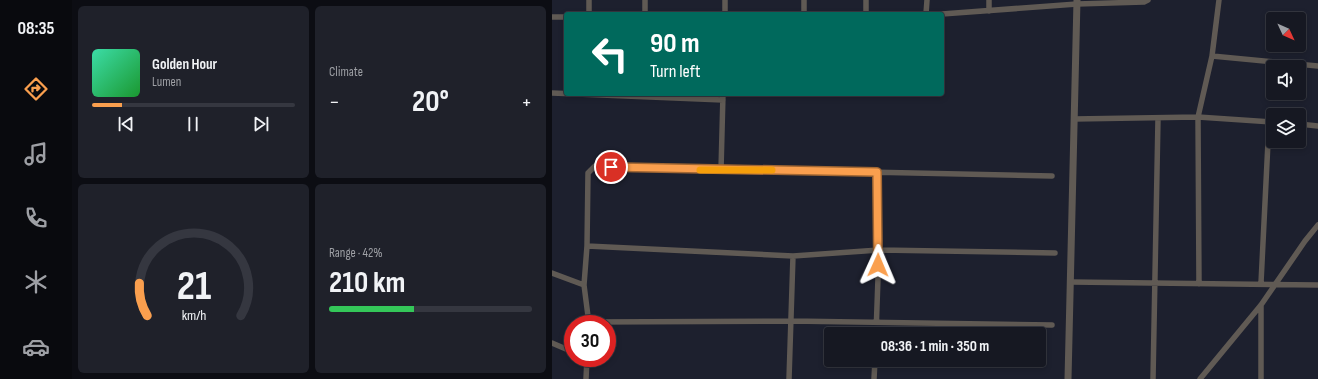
<!DOCTYPE html>
<html lang="en">
<head>
<meta charset="utf-8">
<style>
	:root { --surface:#161822; --page:#1f212a; --text:#f1f3f6; --muted:#9ea0a5; --line:#353740; --accent:#fa9f4e }
	body { margin:0; font-family:"Sofia Sans Condensed",sans-serif; background:var(--page); color:var(--text); height:100vh; display:flex; flex-direction:column; font-size:15px; white-space:nowrap }
	* { box-sizing:border-box; margin:0 }
	p { font-size:13px; color:var(--muted) }
	.icon { flex:none; width:22px; height:22px; fill:none; stroke:currentColor; stroke-width:2; stroke-linecap:round; stroke-linejoin:round }
	.map { position:relative; flex:1; overflow:hidden }
	.panel { display:flex; flex-direction:column; gap:6px; padding:6px; background:#0c0d13; width:480px }
	.panel>* { flex:none }
	.guide { position:absolute; left:12px; top:12px; width:380px; height:84px; border-radius:4px; box-shadow:0 2px 6px #0003,0 0 0 1px var(--line); background:#00695c; color:#fff; overflow:hidden }
	.needle { width:26px; rotate:134deg }
	.controls { position:absolute; left:714px; top:12px; display:grid; gap:8px }
	.controls a { display:grid; place-items:center; width:40px; height:40px; border-radius:4px; background:var(--surface); box-shadow:0 2px 6px #0003,0 0 0 1px var(--line); font-size:20px }
	.speed { position:absolute; left:12px; top:315px; display:flex; gap:8px; font-size:20px; font-weight:700; text-align:center }
	.speed>* { display:grid; place-content:center; width:52px; height:52px; border-radius:50%; background:var(--surface); box-shadow:0 2px 6px #0003,0 0 0 1px var(--line); line-height:1 }
	.speed .limit { border:6px solid #d22; background:#fff; color:#111 }
	.pin { position:absolute; display:grid; place-items:center; width:34px; height:34px; color:#fff; margin:-17px; border:2px solid #fff; border-radius:50%; box-shadow:0 1px 4px #0007 }
	.me { position:absolute; width:44px; margin:-22px; rotate:1deg; stroke-linejoin:round; filter:drop-shadow(0 0 3px #0008) }
	.turn { display:flex; align-items:center; gap:14px; height:84px; padding:0 20px; font-size:18px }
	.turn .icon { width:52px; height:52px; stroke-width:2.5 }
	.turn b { display:block; font-size:28px; line-height:34px }
	.big { font-size:30px; font-weight:700; line-height:1.1 }
	.panel .tile { flex:1; display:flex; flex-direction:column; justify-content:center; gap:6px; min-width:0; padding:0 14px; border-radius:6px; background:var(--page) }
	.panel .dial { align-items:center; gap:0 }
	.dial svg { height:104px; overflow:visible; fill:none; stroke:var(--line); stroke-width:7; stroke-linecap:round; text-anchor:middle }
	.dial text { fill:var(--text); stroke:none }
	.song { display:flex; align-items:center; gap:12px }
	.cover { width:48px; height:48px; border-radius:6px; background:linear-gradient(135deg,hsl(160 70% 55%),hsl(130 70% 35%)) }
	.played { height:4px; border-radius:2px; background:linear-gradient(90deg,var(--accent) 15%,var(--line) 15%) }
	.keys { display:flex; justify-content:space-around; direction:ltr }
	.heat { display:flex; justify-content:space-between; align-items:center; font-size:22px; direction:ltr }
	.charge { height:6px; border-radius:3px; background:linear-gradient(90deg,#34c759 42%,var(--line) 0) }
	.panel .tiles { flex:1; display:grid; gap:6px; grid-template-columns:repeat(2,1fr) }
	.trip { position:absolute; left:272px; top:327px; width:222px; height:40px; border-radius:4px; background:var(--surface); box-shadow:0 2px 6px #0003,0 0 0 1px var(--line); font-weight:700; line-height:40px; text-align:center }
	main { display:flex; flex:1; min-height:0 }
	.dock { display:flex; flex-direction:column; width:72px; justify-content:space-around; align-items:center; background:#090a0e; color:var(--muted) }
	.dock .icon { width:28px; height:28px }
	.dock .on { color:var(--accent) }
	.dock b { font-size:18px; color:var(--text) }
	.map>svg:first-child { display:block }
	.lines { fill:none; stroke-linecap:round; stroke-linejoin:round }
	.minor { stroke:#605a54; stroke-width:5.5 }
	.tertiary { stroke:#605a54; stroke-width:7 }
	.route-casing { stroke:#a26733; stroke-width:10 }
	.route { stroke:#fa9f4e; stroke-width:7 }
	.slow { stroke:#f59e0b; stroke-width:7 }
</style>
</head>
<body>
<main>
<nav class="dock">
<b>08:35</b>
<svg class="icon on" aria-label="directions" viewBox="0 0 24 24"><path d="M12 3l9 9-9 9-9-9zM9 14v-3h6M13 9l2 2-2 2"/></svg>
<svg class="icon" aria-label="music" viewBox="0 0 24 24"><path d="M9 18V5l10-2v13"/><circle cx="6" cy="18" r="3"/><circle cx="16" cy="16" r="3"/></svg>
<svg class="icon" aria-label="phone" viewBox="0 0 24 24"><path d="M5 4h4l2 5-3 2q2 4 5 5l2-3 5 2v4C11 20 4 13 5 4z"/></svg>
<svg class="icon" aria-label="climate" viewBox="0 0 24 24"><path d="M12 3v18M4 7l16 10M4 17L20 7"/></svg>
<svg class="icon" aria-label="car" viewBox="0 0 24 24"><path d="M5 17H2v-5l4-1 3-4h7l3 4 3 1v5h-3M9 17h6M6 11h13"/><circle cx="7" cy="17" r="2"/><circle cx="17" cy="17" r="2"/></svg>
</nav>
<section class="panel">
<div class="tiles">
<div class="tile">
<div class="song"><i class="cover"></i><div><b>Golden Hour</b><p>Lumen</p></div></div>
<div class="played"></div>
<div class="keys"><svg class="icon" aria-label="previous" viewBox="0 0 24 24"><path d="M18 5L8 12l10 7zM5 5v14"/></svg><svg class="icon" aria-label="pause" viewBox="0 0 24 24"><path d="M8 5v14M16 5v14"/></svg><svg class="icon" aria-label="next" viewBox="0 0 24 24"><path d="M6 5l10 7-10 7zM19 5v14"/></svg></div>
</div>
<div class="tile"><p>Climate</p>
<div class="heat"><a>−</a><b class="big">20°</b><a>+</a></div>
</div>
<div class="tile dial"><svg viewBox="0 0 100 80">
<path d="M14 69A42 42 0 1 1 86 69"/>
<path d="M14 69A42 42 0 0 1 8 44" stroke="#fa9f4e"/>
<text x="50" y="56" font-size="32" font-weight="700">21</text>
<text x="50" y="72" font-size="11">km/h</text>
</svg></div>
<div class="tile"><p>Range · 42%</p><b class="big">210 km</b><div class="charge"></div></div>
</div>
</section>
<div class="map">
<svg width="766" height="379" viewBox="0 0 766 379">
	<rect width="100%" height="100%" fill="#1d202e"/>
	<g class="lines">
		<path class="minor" d="M437 11V0
			M37 14V0
			M93 14V0
			M173 14V0
			M252 14V0
			M314 14V0
			M374 14 375 0
			M390 14 525 4 592 2 596 0
			M0 17H14
			M660 56 766 66
			M0 93 171 100
			M522 119 646 117 721 122
			M747 124 766 126
			M169 170 171 94
			M35 246 241 256 327 250 503 253
			M0 273 32 285
			M519 282 766 285
			M709 283 717 122
			M647 284 646 117 660 56 667 0
			M709 305V379
			M37 322 239 321 500 325
			M37 324 32 285 35 246 36 173 43 166 500 176
			M324 334 327 250 325 172
			M0 343 21 352
			M34 379 35 358
			M237 379 241 256
			M322 379 323 360
			M601 379 606 119
			M648 379 709 305 753 241 766 225"/>
		<path class="tertiary" d="M516 379 525 0"/>
	</g>
	<g class="lines">
		<defs>
			<path id="route" d="M59 167 325 172 326 265"/>
		</defs>
		<use href="#route" class="route-casing"/>
		<use href="#route" class="route"/>
		<path class="slow" d="M148 170H220"/>
	</g>
</svg>
<div class="controls">
<a><svg class="needle" viewBox="-14 -14 28 28"><path d="M0-13l5 13h-10z" fill="#e53935"/><path d="M0 13l5-13h-10z" fill="#9ea0a5"/></svg></a>
<a><svg class="icon" aria-label="sound" viewBox="0 0 24 24"><path d="M4 9h4l5-4v14l-5-4H4zM17 9q2 3 0 6"/></svg></a>
<a><svg class="icon" aria-label="layers" viewBox="0 0 24 24"><path d="M12 4l9 5-9 5-9-5zM3 14l9 5 9-5"/></svg></a>
</div>
<div class="speed"><div class="limit">30</div></div>
<div class="pin" style="left:59px;top:167px;background:#d93025"><svg class="icon" aria-label="arrive" viewBox="0 0 24 24"><path d="M6 21V4h12l-3 4 3 4H6"/></svg></div>
<svg class="me" style="left:326px;top:265px" viewBox="-20 -20 40 40"><path d="M0-17L14 15 0 8-14 15z" fill="#fa9f4e" stroke="#fff" stroke-width="4"/></svg>
<div class="trip">08:36 · 1 min · 350 m</div>
<div class="guide">
<div class="turn"><svg class="icon" aria-label="left" viewBox="0 0 24 24"><path d="M17 20v-9H6M10 6l-5 5 5 5"/></svg><div><b>90 m</b>Turn left</div></div>
</div>
</div>
</main>
</body>
</html>
